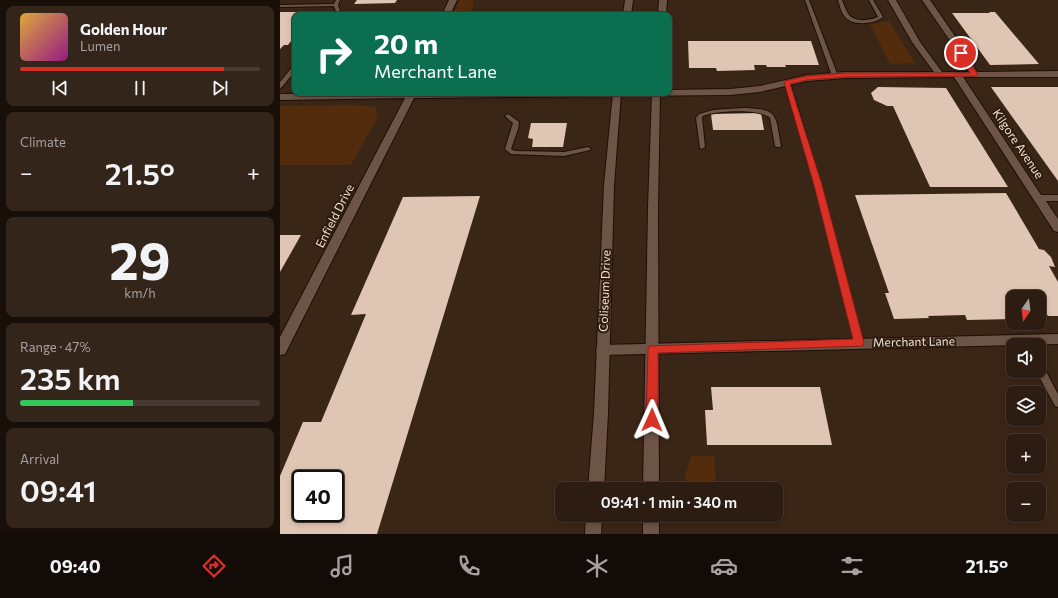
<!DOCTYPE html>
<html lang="en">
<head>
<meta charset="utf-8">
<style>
	:root { --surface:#2c1c11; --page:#34251a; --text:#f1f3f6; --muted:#a6a19f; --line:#483a31; --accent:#d93025 }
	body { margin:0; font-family:Commissioner,sans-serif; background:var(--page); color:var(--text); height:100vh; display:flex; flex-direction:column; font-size:15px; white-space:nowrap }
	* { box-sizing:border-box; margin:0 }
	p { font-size:13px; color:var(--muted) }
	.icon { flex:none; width:22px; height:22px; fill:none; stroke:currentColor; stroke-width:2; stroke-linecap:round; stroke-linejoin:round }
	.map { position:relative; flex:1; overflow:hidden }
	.panel { display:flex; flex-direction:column; gap:6px; padding:6px; background:#180f09; width:280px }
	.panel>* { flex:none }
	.banner { position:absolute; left:12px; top:12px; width:380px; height:84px; border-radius:8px; box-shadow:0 2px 6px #0003,0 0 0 1px var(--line); background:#0b6e4f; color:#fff; overflow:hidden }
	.needle { width:26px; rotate:194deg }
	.tools { position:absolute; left:726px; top:290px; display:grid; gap:8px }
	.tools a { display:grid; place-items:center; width:40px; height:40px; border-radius:8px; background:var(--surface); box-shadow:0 2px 6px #0003,0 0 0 1px var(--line); font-size:20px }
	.speed { position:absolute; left:12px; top:470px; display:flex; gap:8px; font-size:20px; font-weight:700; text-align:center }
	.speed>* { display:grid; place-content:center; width:52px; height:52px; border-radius:50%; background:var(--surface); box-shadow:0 2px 6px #0003,0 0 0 1px var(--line); line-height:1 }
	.speed .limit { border:2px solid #111; border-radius:6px; background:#fff; color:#111 }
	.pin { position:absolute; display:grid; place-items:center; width:34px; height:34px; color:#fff; margin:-17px; border:2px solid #fff; border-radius:50%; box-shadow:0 1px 4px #0007 }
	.me { position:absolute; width:44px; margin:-22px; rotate:1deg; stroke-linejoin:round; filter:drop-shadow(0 0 3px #0008) }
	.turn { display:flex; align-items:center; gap:14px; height:84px; padding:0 16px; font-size:18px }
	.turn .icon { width:52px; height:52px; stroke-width:2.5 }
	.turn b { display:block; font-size:28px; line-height:34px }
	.big { font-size:30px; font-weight:600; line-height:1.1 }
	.panel .card { flex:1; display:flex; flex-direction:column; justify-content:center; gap:6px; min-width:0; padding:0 14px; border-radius:8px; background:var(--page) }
	.panel .dial { align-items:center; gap:0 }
	.dial b { font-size:52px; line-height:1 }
	.song { display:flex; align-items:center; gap:12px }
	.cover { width:48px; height:48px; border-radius:6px; background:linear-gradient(135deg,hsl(40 70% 55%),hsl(310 70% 35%)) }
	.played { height:4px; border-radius:2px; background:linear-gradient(90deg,var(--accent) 85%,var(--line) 85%) }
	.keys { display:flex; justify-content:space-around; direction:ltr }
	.heat { display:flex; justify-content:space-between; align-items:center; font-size:22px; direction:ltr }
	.charge { height:6px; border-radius:3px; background:linear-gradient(90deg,#34c759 47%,var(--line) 0) }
	.trip { position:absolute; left:275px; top:482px; width:228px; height:40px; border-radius:8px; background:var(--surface); box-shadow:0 2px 6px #0003,0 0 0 1px var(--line); font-weight:600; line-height:40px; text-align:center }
	.tab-bar { display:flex; height:64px; justify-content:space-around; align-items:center; background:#120b07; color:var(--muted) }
	.tab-bar .icon { width:28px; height:28px }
	.tab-bar .active { color:var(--accent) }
	.tab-bar b { font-size:18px; color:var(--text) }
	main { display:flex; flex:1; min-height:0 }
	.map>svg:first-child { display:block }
	.green { fill:#522c0d }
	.building { fill:#dfc5b3; fill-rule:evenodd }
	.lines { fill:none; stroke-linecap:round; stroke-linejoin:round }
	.service-casing { stroke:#200e03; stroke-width:2 }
	.minor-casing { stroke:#200e03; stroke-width:2 }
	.tertiary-casing { stroke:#200e03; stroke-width:2 }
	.service { fill:#6c5546; fill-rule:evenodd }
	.minor { fill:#6c5546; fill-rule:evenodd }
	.tertiary { fill:#6c5546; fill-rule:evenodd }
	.route { fill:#d93025; stroke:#8d1f18 }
	.labels { text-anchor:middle; stroke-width:4; stroke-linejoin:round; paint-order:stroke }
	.street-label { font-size:12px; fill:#f0e3d9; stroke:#2f1c0e }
</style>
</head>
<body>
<main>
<section class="panel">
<div class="card">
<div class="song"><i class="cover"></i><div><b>Golden Hour</b><p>Lumen</p></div></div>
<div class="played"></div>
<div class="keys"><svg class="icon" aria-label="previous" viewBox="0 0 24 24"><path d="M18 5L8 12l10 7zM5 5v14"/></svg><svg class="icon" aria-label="pause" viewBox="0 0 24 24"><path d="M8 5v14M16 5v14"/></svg><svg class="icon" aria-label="next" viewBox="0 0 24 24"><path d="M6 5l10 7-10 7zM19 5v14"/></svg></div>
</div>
<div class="card"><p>Climate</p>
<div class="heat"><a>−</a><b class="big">21.5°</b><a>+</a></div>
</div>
<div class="card dial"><b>29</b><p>km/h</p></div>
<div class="card"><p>Range · 47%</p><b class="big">235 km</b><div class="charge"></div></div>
<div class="card"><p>Arrival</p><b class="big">09:41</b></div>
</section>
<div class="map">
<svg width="778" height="534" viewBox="0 0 778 534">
	<rect width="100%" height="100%" fill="#3a2617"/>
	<path class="green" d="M180 0H193V7L189 15H173Z
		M609 21 635 63 610 64 590 24Z
		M72 105 96 107 97 118 71 165H0V106Z
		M411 456H434L436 482H412V489H406L405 477Z"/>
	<path class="building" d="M77 0H117L115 3 74 4Z
		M0 12H49L47 15H15V36L8 45H4L0 49Z
		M709 12H715L759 64 710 65 672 13H710Z
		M408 41H531L539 65H505L506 67H487L486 65H474L475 70 437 71 436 68H409Z
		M598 87 666 88 728 187H650L613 106H607L594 100 591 93Z
		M711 87H778V181Z
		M481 113 484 130H433L431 114Z
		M251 123H287L283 147H252L253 139 248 138Z
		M726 193 759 249 764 250 771 257 775 267 769 266 778 282V316H768L766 313H759V297H733V313H731L733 319 687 320 685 315 648 316 649 318 614 319 605 293H609L575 195Z
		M200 196 97 534H0V476L23 422H41L86 314 71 315 123 197ZM21 479H55V513H21Z
		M0 235H21L0 272Z
		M431 387H540L552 445H427L425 410H433Z"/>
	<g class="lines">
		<defs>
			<path id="service" d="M56 0H60L58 5 60 11 58 15H53L56 11 54 6 0 7V5L54 4Z
				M525 0H529L558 76 557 77 552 76Z
				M558 0H562C564 5 566 11 569 15 576 23 591 20 598 17L589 0H593L603 17C595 24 574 26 566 18 561 13 560 6 558 0Z
				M15 65V71L2 87 0 88V82L13 66Z
				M507 80 510 82 541 185 583 343 582 346 579 347 576 346 575 343 535 185 504 82Z
				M463 108C499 109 495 114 501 146L500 147H496L495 146 490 118C480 108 436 111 423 116L422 118 425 147 422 149 420 148 416 118 419 114 433 110Z
				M228 114 239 122 238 129 231 149 235 151 284 152 308 147 311 149 310 150 284 156 231 154 225 149 233 123 225 116Z
				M759 363 762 364 778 394V407L775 406 756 371H759Z"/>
			<path id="minor" d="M169 0H177L170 15H162Z
				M608 0H616L640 42 662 72H689L671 42 642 0H650L679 42 697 72 778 71V77H683L761 195H778V201H766L778 219V232L774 231 674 77 566 78 527 81 480 92 450 95 134 98 5 354 0 355V337L125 98 0 100V94L389 93V90L450 89 480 86 527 75 566 72H654L632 42Z
				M778 334V344L323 355 318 354 316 350 318 346 323 345Z"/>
			<path id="tertiary" d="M345 0H353L351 15H343Z
				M379 0H387L386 15H378Z
				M333 93H341L334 185 328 413 324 489H308L314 413 324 185Z
				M372 93H380L378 207 379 489H363L368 207Z
				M306 515H322L321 534H305Z
				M363 515H379V534H363Z"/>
		</defs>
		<use href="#service" class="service-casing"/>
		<use href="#minor" class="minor-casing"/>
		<use href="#tertiary" class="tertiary-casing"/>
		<use href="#service" class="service"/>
		<use href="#minor" class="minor"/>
		<use href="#tertiary" class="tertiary"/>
	</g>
	<path class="route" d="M679 51H683L698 75 697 76 566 77 527 80 510 84 542 185 584 343 583 346 378 353V420L376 423 372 425 368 423 366 420 368 349 369 346 573 339 534 185 504 82V81L527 76 566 73H690L678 53Z"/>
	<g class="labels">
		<g class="street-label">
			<text transform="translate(738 144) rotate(56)" y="4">Kilgore Avenue</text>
			<text transform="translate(55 216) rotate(-63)" y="4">Enfield Drive</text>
			<text transform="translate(325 291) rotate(-88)" y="4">Coliseum Drive</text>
			<text transform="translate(634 342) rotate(-1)" y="4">Merchant Lane</text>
		</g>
	</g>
</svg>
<div class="tools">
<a><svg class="needle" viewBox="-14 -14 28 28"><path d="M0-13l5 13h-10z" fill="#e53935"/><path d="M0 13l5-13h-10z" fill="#a6a19f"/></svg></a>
<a><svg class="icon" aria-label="sound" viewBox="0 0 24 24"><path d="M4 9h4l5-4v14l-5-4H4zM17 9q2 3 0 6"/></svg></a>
<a><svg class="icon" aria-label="layers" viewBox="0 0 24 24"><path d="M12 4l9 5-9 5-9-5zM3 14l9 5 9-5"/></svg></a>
<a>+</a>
<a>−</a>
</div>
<div class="speed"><div class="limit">40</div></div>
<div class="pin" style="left:681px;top:53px;background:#d93025"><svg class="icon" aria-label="arrive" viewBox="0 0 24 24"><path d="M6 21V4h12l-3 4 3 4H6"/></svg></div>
<svg class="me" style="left:372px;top:420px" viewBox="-20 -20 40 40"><path d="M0-17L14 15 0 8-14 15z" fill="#d93025" stroke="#fff" stroke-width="4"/></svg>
<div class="trip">09:41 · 1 min · 340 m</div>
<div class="banner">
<div class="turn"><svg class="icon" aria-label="right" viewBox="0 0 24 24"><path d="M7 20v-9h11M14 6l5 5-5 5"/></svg><div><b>20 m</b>Merchant Lane</div></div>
</div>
</div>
</main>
<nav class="tab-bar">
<b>09:40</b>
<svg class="icon active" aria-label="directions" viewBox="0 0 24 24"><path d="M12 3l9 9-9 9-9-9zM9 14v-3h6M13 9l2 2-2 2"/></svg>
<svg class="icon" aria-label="music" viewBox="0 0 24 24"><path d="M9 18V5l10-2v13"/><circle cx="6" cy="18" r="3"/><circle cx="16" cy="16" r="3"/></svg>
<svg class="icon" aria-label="phone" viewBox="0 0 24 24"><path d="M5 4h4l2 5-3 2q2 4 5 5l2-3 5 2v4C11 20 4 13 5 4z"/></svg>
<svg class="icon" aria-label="climate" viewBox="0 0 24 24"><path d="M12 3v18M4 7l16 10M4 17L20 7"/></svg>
<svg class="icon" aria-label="car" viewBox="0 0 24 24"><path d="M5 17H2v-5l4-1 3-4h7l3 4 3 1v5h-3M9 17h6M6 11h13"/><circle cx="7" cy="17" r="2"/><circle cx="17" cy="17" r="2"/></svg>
<svg class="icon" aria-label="filters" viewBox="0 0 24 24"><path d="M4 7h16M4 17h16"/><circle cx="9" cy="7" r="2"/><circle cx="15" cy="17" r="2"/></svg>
<b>21.5°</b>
</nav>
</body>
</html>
